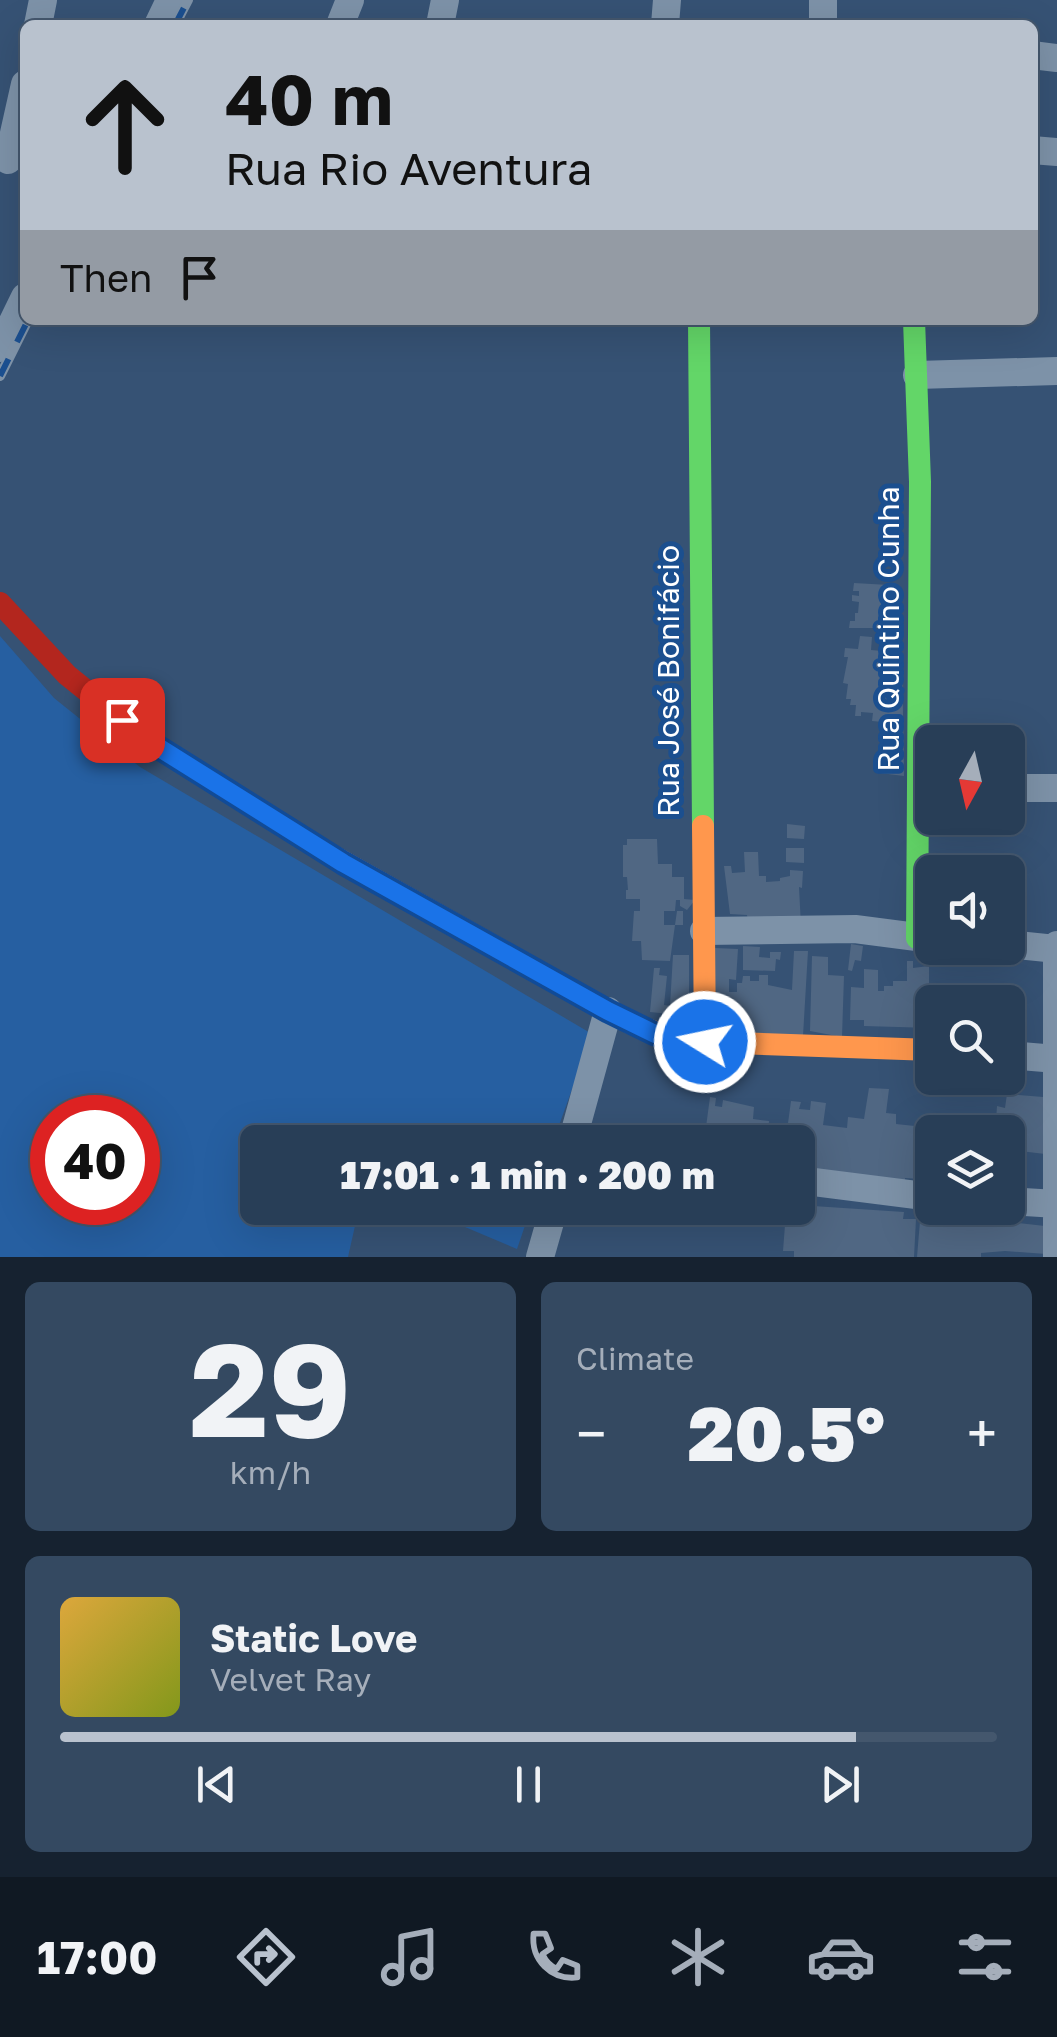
<!DOCTYPE html>
<html lang="en">
<head>
<meta charset="utf-8">
<style>
	:root { --surface:#283e57; --page:#344961; --text:#f1f3f6; --muted:#a5aeba; --line:#44576d; --accent:#b9c2ce }
	body { margin:0; font-family:"Golos Text",sans-serif; background:var(--page); color:var(--text); height:100vh; display:flex; flex-direction:column; font-size:38px; white-space:nowrap }
	* { box-sizing:border-box; margin:0 }
	p { font-size:32px; color:var(--muted) }
	.icon { flex:none; width:55px; height:55px; fill:none; stroke:currentColor; stroke-width:2; stroke-linecap:round; stroke-linejoin:round }
	.map { position:relative; height:1257px; overflow:hidden }
	.sheet { display:flex; flex-direction:column; gap:25px; padding:25px; background:#162230; flex:1 }
	.sheet>* { flex:none }
	.hud { position:absolute; left:20px; top:20px; width:1018px; height:305px; border-radius:15px; box-shadow:0 10px 40px #0002,0 0 0 2px var(--line); background:#b9c2ce; color:#111; overflow:hidden }
	.needle { width:65px; rotate:188deg }
	.controls { position:absolute; left:915px; top:725px; display:grid; gap:20px }
	.controls a { display:grid; place-items:center; width:110px; height:110px; border-radius:15px; background:var(--surface); box-shadow:0 10px 40px #0002,0 0 0 2px var(--line); font-size:50px }
	.speed { position:absolute; left:30px; top:1095px; display:flex; gap:20px; font-size:50px; font-weight:700; text-align:center }
	.speed>* { display:grid; place-content:center; width:130px; height:130px; border-radius:50%; background:var(--surface); box-shadow:0 10px 40px #0002,0 0 0 2px var(--line); line-height:1 }
	.speed .limit { border:15px solid #d22; background:#fff; color:#111 }
	.pin { position:absolute; display:grid; place-items:center; width:85px; height:85px; color:#fff; margin:-42px; border-radius:20px; box-shadow:0 5px 15px #0006 }
	.me { position:absolute; width:110px; margin:-55px; rotate:280deg; stroke-linejoin:round; filter:drop-shadow(0 0 8px #0008) }
	.turn { display:flex; align-items:center; gap:35px; height:210px; padding:0 40px; font-size:45px }
	.turn .icon { width:130px; height:130px; stroke-width:2.5 }
	.turn b { display:block; font-size:70px; line-height:85px }
	.then { display:flex; align-items:center; height:95px; padding:0 40px; background:#0003; gap:20px; font-size:38px }
	.big { font-size:75px; font-weight:800; line-height:1.1 }
	.sheet .widget { flex:1; display:flex; flex-direction:column; justify-content:center; gap:15px; min-width:0; padding:0 35px; border-radius:15px; background:var(--page) }
	.sheet .dial { align-items:center; gap:0 }
	.dial b { font-size:130px; line-height:1 }
	.song { display:flex; align-items:center; gap:30px }
	.cover { width:120px; height:120px; border-radius:15px; background:linear-gradient(135deg,hsl(40 70% 55%),hsl(70 70% 35%)) }
	.played { height:10px; border-radius:5px; background:linear-gradient(90deg,var(--accent) 85%,var(--line) 85%) }
	.keys { display:flex; justify-content:space-around; direction:ltr }
	.heat { display:flex; justify-content:space-between; align-items:center; font-size:55px; direction:ltr }
	.sheet .tiles { flex:1; display:grid; gap:25px; grid-template-columns:1fr 1fr }
	.widget:last-child { grid-column:span 2 }
	.trip { position:absolute; left:240px; top:1125px; width:575px; height:100px; border-radius:15px; background:var(--surface); box-shadow:0 10px 40px #0002,0 0 0 2px var(--line); font-weight:800; line-height:100px; text-align:center }
	.menu { display:flex; height:160px; justify-content:space-around; align-items:center; background:#101923; color:var(--muted) }
	.menu .icon { width:70px; height:70px }
	.menu .selected { color:var(--accent) }
	.menu b { font-size:45px; color:var(--text) }
	.map>svg:first-child { display:block }
	.green { fill:#265fa1; fill-rule:evenodd }
	.building { fill:#506783 }
	.lines { fill:none; stroke-linecap:round; stroke-linejoin:round }
	.street { stroke:#7d92a8; stroke-width:28 }
	.fast { stroke:#63d668; stroke-width:22 }
	.slow { stroke:#ff974d; stroke-width:22 }
	.jam { stroke:#b3261e; stroke-width:22 }
	.rail-casing { stroke:#7e92a7; stroke-width:10 }
	.rail { stroke:#1b4f8f; stroke-width:6; stroke-dasharray:19; stroke-linecap:butt }
	.route-casing { stroke:#114b97; stroke-width:25 }
	.route { stroke:#1a73e8; stroke-width:18 }
	.labels { text-anchor:middle; stroke-width:10; stroke-linejoin:round; paint-order:stroke }
	.street-label { font-size:30px; fill:#fff; stroke:#1b4f8f }
</style>
</head>
<body>
<div class="map">
<svg width="1057" height="1257" viewBox="0 0 1057 1257">
	<rect width="100%" height="100%" fill="#365274"/>
	<path class="green" d="M0 636 54 698 140 767 592 1034 553 1142H258V1208H359L348 1257H0ZM52 1118H138V1202H52Z
		M420 1208H531L517 1249Z"/>
	<path class="building" d="M854 583 889 585 897 628H849L850 621H855V613H858L859 602 852 601V595L859 596V591H853Z
		M860 636 872 637 871 650 882 651 884 637 896 639 895 652 902 653 904 776 880 773 885 737 892 739V729L883 727V722L872 721 873 713 861 712V716H855L856 705H850L851 699H846L848 684 843 683 848 657H844L845 648 858 649Z
		M787 824 805 826 804 839 787 838Z
		M627 839H657L658 864H672V877H684V899L695 900 687 910 680 906V900H676L675 911H664V925H675L677 911H683V925H675L670 961 642 960 641 941H632L634 911H640V899H626V890H628L627 877H623V845H627Z
		M786 848H804V863L786 862Z
		M744 852H758L759 876H766V882L780 881V878L790 876V870L803 871 802 888 799 887 801 926 748 923 747 915 730 914 724 866H731L732 873 745 872Z
		M851 944 863 946 861 961 855 960 852 971 848 970Z
		M743 946 760 947 759 957 770 958V952H781L780 960 776 959 775 971 743 970Z
		M715 948 738 949 736 980 729 979V992H737V983H742L743 976H750V981H759V975H768V985L792 990 794 951H808L803 1036 715 1033Z
		M673 955H689V1016L650 1012 654 968H660L659 975 667 976 664 1005 670 1006Z
		M812 956 828 957V975L844 976 842 1037 810 1031Z
		M907 961H913V968L929 966V986L949 989 948 996H958L959 992 979 995V1002H932V1028L864 1026V1020H850L851 987 864 988V969L878 970V991H884V986H893V981H907Z
		M869 1088 889 1089 886 1113 896 1114V1124L924 1127 923 1132 932 1133V1184L920 1183V1179L905 1178V1181L798 1171V1142H704L710 1097 716 1098 715 1106 722 1107 723 1100 754 1107 753 1119 769 1121 768 1136 786 1138 791 1101 801 1102 799 1109 810 1110 811 1101 826 1103 823 1125 847 1128 848 1117 864 1119Z
		M1007 1094 1043 1097 1045 1154 1012 1150 1013 1136 1006 1132 1010 1122 996 1121 997 1106 1005 1108Z
		M798 1205 904 1212 903 1219H916L914 1257H794V1251H783L786 1212 783 1211 784 1208Z
		M938 1214 1045 1226 1046 1254 1005 1251 981 1253V1257H917L920 1221 938 1222Z"/>
	<g class="lines">
		<path class="street" d="M38 25 43 0
			M158 25 170 0
			M340 25 350 0
			M440 25 445 0
			M665 25 667 0
			M823 25V0
			M1032 55 1057 58
			M1032 150 1057 152
			M8 160 25 84
			M0 348 25 297
			M917 375 1057 371
			M1008 788H1057
			M704 931 855 929 932 939
			M1008 944 1057 949
			M1008 1055 1057 1059
			M572 1142 608 1011
			M798 1180 932 1197
			M1008 1201 1057 1204
			M540 1257 554 1208
			M1057 1257V945"/>
		<path class="fast" d="M699 320 703 826
			M914 320 920 482 917 938"/>
		<path class="slow" d="M703 826 705 1042
			M321 849 630 1023 681 1041 932 1050"/>
		<path class="jam" d="M0 603 67 675 150 742 321 849"/>
		<defs>
			<path id="rail" d="M175 25 188 0
				M0 376 28 320"/>
		</defs>
		<use href="#rail" class="rail-casing"/>
		<use href="#rail" class="rail"/>
	</g>
	<g class="lines">
		<defs>
			<path id="route" d="M122 720 150 742 343 863 608 1011 655 1034 681 1041 705 1042"/>
		</defs>
		<use href="#route" class="route-casing"/>
		<use href="#route" class="route"/>
	</g>
	<g class="labels">
		<g class="street-label">
			<text transform="translate(889 629) rotate(-90)" y="10">Rua Quintino Cunha</text>
			<text transform="translate(669 681) rotate(-90)" y="10">Rua José Bonifácio</text>
		</g>
	</g>
</svg>
<div class="controls">
<a><svg class="needle" viewBox="-14 -14 28 28"><path d="M0-13l5 13h-10z" fill="#e53935"/><path d="M0 13l5-13h-10z" fill="#a5aeba"/></svg></a>
<a><svg class="icon" aria-label="sound" viewBox="0 0 24 24"><path d="M4 9h4l5-4v14l-5-4H4zM17 9q2 3 0 6"/></svg></a>
<a><svg class="icon" aria-label="search" viewBox="0 0 24 24"><circle cx="10" cy="10" r="6"/><path d="M15 15l6 6"/></svg></a>
<a><svg class="icon" aria-label="layers" viewBox="0 0 24 24"><path d="M12 4l9 5-9 5-9-5zM3 14l9 5 9-5"/></svg></a>
</div>
<div class="speed"><div class="limit">40</div></div>
<div class="pin" style="left:122px;top:720px;background:#d93025"><svg class="icon" aria-label="arrive" viewBox="0 0 24 24"><path d="M6 21V4h12l-3 4 3 4H6"/></svg></div>
<svg class="me" style="left:705px;top:1042px" viewBox="-20 -20 40 40"><circle r="17" fill="#1a73e8" stroke="#fff" stroke-width="3"/><path d="M0-11L8 9 0 5-8 9z" fill="#fff"/></svg>
<div class="trip">17:01 · 1 min · 200 m</div>
<div class="hud">
<div class="turn"><svg class="icon" aria-label="ahead" viewBox="0 0 24 24"><path d="M12 20V5M6 11l6-6 6 6"/></svg><div><b>40 m</b>Rua Rio Aventura</div></div>
<div class="then">Then<svg class="icon" aria-label="arrive" viewBox="0 0 24 24"><path d="M6 21V4h12l-3 4 3 4H6"/></svg></div>
</div>
</div>
<section class="sheet">
<div class="tiles">
<div class="widget dial"><b>29</b><p>km/h</p></div>
<div class="widget"><p>Climate</p>
<div class="heat"><a>−</a><b class="big">20.5°</b><a>+</a></div>
</div>
<div class="widget">
<div class="song"><i class="cover"></i><div><b>Static Love</b><p>Velvet Ray</p></div></div>
<div class="played"></div>
<div class="keys"><svg class="icon" aria-label="previous" viewBox="0 0 24 24"><path d="M18 5L8 12l10 7zM5 5v14"/></svg><svg class="icon" aria-label="pause" viewBox="0 0 24 24"><path d="M8 5v14M16 5v14"/></svg><svg class="icon" aria-label="next" viewBox="0 0 24 24"><path d="M6 5l10 7-10 7zM19 5v14"/></svg></div>
</div>
</div>
</section>
<nav class="menu">
<b>17:00</b>
<svg class="icon selected" aria-label="directions" viewBox="0 0 24 24"><path d="M12 3l9 9-9 9-9-9zM9 14v-3h6M13 9l2 2-2 2"/></svg>
<svg class="icon" aria-label="music" viewBox="0 0 24 24"><path d="M9 18V5l10-2v13"/><circle cx="6" cy="18" r="3"/><circle cx="16" cy="16" r="3"/></svg>
<svg class="icon" aria-label="phone" viewBox="0 0 24 24"><path d="M5 4h4l2 5-3 2q2 4 5 5l2-3 5 2v4C11 20 4 13 5 4z"/></svg>
<svg class="icon" aria-label="climate" viewBox="0 0 24 24"><path d="M12 3v18M4 7l16 10M4 17L20 7"/></svg>
<svg class="icon" aria-label="car" viewBox="0 0 24 24"><path d="M5 17H2v-5l4-1 3-4h7l3 4 3 1v5h-3M9 17h6M6 11h13"/><circle cx="7" cy="17" r="2"/><circle cx="17" cy="17" r="2"/></svg>
<svg class="icon" aria-label="filters" viewBox="0 0 24 24"><path d="M4 7h16M4 17h16"/><circle cx="9" cy="7" r="2"/><circle cx="15" cy="17" r="2"/></svg>
</nav>
</body>
</html>
